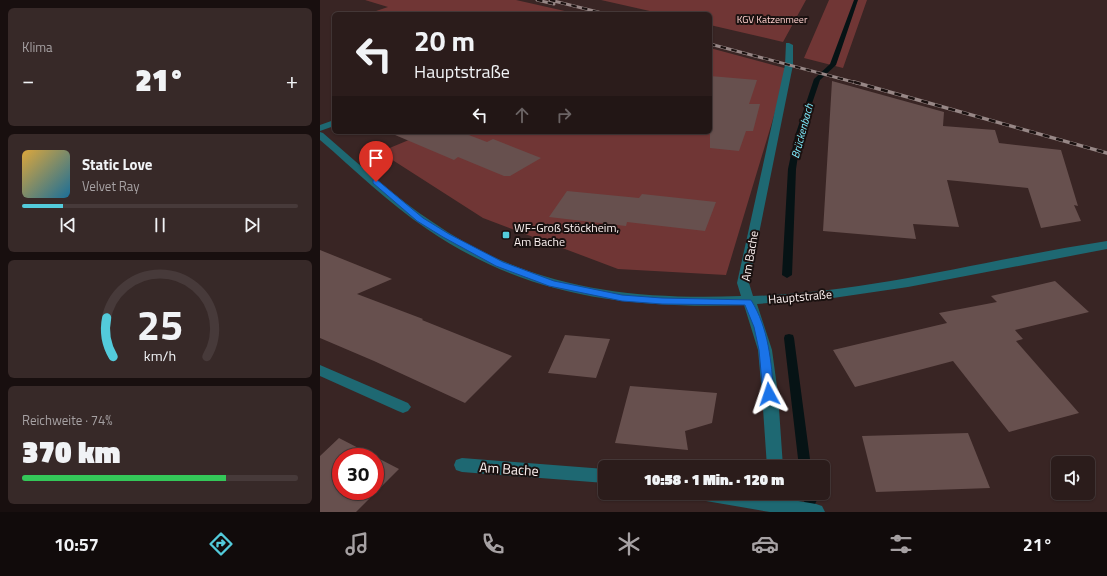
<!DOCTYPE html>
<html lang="de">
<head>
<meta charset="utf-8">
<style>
	:root { --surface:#2b1c1b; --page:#372928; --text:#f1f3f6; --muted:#a6a1a3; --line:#473a3a; --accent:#53cbdb }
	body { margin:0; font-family:"Titillium Web",sans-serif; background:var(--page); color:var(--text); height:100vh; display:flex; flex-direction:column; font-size:15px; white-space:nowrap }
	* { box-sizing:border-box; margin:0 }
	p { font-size:13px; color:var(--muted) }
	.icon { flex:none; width:22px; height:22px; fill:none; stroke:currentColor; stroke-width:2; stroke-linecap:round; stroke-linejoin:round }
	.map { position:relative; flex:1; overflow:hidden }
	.side { display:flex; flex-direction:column; gap:8px; padding:8px; background:#180f0f; width:320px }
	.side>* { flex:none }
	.banner { position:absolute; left:12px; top:12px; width:380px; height:122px; border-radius:6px; box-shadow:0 1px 3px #0004,0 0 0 1px var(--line); background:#2b1c1b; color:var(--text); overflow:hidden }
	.tools { position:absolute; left:731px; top:456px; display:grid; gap:8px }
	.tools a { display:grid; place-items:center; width:44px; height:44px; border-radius:6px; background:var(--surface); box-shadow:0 1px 3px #0004,0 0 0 1px var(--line); font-size:20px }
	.speed { position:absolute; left:12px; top:448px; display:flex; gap:8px; font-size:20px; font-weight:700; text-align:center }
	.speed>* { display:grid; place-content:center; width:52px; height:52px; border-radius:50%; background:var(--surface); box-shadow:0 1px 3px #0004,0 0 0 1px var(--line); line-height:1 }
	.speed .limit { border:6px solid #d22; background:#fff; color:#111 }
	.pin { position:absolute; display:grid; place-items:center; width:34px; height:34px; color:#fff; margin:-41px -17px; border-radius:50% 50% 50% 0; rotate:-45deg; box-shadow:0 0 4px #0007 }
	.pin .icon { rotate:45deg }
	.me { position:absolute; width:44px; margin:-22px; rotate:355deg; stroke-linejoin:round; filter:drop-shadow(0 0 3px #0008) }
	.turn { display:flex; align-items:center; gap:14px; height:84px; padding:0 16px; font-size:18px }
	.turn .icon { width:52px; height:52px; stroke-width:2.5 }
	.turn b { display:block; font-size:28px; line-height:34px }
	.lanes { display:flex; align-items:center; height:38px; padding:0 16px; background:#0003; justify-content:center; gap:20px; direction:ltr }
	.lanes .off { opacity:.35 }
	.big { font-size:30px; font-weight:800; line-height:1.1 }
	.side .card { flex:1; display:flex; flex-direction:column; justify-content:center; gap:6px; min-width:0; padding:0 14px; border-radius:6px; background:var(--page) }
	.side .dial { align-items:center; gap:0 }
	.dial svg { height:104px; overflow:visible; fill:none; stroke:var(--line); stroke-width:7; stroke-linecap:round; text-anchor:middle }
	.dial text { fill:var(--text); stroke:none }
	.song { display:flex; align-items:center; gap:12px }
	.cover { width:48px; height:48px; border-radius:6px; background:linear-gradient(135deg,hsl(40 70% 55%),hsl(200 70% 35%)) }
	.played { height:4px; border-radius:2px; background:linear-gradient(90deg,var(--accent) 15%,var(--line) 15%) }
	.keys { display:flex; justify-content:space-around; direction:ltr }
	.heat { display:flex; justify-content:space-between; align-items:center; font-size:22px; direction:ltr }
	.charge { height:6px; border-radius:3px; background:linear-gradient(90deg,#34c759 74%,var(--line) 0) }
	.trip { position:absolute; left:278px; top:460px; width:232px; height:40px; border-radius:6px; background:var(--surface); box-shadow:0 1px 3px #0004,0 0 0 1px var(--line); font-weight:800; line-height:40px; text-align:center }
	.tab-bar { display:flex; height:64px; justify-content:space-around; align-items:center; background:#110b0b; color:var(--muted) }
	.tab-bar .icon { width:28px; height:28px }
	.tab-bar .selected { color:var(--accent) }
	.tab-bar b { font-size:18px; color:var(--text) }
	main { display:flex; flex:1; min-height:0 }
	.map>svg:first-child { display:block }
	.green { fill:#703635 }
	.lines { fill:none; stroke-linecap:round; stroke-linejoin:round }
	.stream { fill:#061315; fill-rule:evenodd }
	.building { fill:#67504e; fill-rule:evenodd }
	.minor { fill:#1e6872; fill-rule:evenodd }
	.rail-far1-casing { stroke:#978786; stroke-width:3 }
	.rail-casing { stroke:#978786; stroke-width:3.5 }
	.rail-far1 { stroke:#1a1110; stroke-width:2; stroke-dasharray:5.5; stroke-linecap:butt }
	.rail { stroke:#1a1110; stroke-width:2.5; stroke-dasharray:7; stroke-linecap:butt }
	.route { fill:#1a73e8; stroke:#114b97 }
	.poi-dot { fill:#53cbdb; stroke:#1a1110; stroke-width:1.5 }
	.labels { text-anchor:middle; stroke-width:4; stroke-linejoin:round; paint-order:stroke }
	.far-park-label { font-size:10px; fill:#ffd1ce; stroke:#1a1110 }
	.far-water-label { font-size:11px; font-style:italic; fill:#7eecfd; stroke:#1a1110 }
	.poi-label { font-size:12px; fill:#fdf2f1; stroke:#1a1110; text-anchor:start }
	.street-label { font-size:12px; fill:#fdf2f1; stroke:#1a1110 }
	.near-street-label { font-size:14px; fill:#fdf2f1; stroke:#1a1110 }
</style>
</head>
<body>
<main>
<section class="side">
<div class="card"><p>Klima</p>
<div class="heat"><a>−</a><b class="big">21°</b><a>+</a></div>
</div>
<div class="card">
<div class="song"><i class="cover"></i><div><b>Static Love</b><p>Velvet Ray</p></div></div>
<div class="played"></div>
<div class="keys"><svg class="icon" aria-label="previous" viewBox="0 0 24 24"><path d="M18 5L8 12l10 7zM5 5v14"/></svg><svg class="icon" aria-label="pause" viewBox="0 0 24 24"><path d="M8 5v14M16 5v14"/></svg><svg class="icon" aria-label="next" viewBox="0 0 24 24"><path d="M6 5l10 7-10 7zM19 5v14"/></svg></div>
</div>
<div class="card dial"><svg viewBox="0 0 100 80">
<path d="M14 69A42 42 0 1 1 86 69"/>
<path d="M14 69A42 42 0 0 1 9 39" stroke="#53cbdb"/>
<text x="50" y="56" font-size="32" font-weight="700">25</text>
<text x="50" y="72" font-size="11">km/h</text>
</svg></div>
<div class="card"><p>Reichweite · 74%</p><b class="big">370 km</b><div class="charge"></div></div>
</section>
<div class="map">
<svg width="787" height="512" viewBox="0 0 787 512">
	<rect width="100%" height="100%" fill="#392524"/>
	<path class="green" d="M45 0H196L258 14H47L68 7Z
		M281 0H486L463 42 390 25V14H343Z
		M509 0H547L523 68 484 58Z
		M390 48 468 69 406 275 298 269 163 218 60 152 108 132H390Z"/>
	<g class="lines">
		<path class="stream" d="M534 0H538L516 65 500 80 481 136 476 169 472 275 467 278 462 275 468 169 475 136 494 79 510 64Z
			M469 334 473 335 474 338 491 467H479L464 338 465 335Z
			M482 493H496L497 500 495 504 490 506 485 504Z"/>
	</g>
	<path class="building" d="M390 76 437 80 429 104H440L433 131H426L419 151 390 148Z
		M512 81 624 112 623 126 675 130 679 143 741 150 758 206 754 205 761 221 721 228 708 188 627 180 639 227 593 224 596 239 503 231Z
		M68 132H141L167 142 173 139 221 158 190 176H184L138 157 134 160Z
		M247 191 319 198 322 194 396 202 385 231 307 222 306 226 229 217Z
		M0 250 72 279 37 294 103 319 102 320 192 356 145 403 54 361 0 338Z
		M735 281 769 312 695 330 703 339 696 341 759 413 689 432 633 361 535 387 513 350 627 323 619 313 677 302 671 296Z
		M245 335 290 339 276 378 228 373Z
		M310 386 397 393 392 423 365 431 368 450 295 443Z
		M648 433 670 488 556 492 542 436Z
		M19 438 79 469 36 512H0V456ZM21 457H55V491H21Z"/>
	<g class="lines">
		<path class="minor" d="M466 43H469L473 45V65L429 283 433 296C553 292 669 259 787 241V249L588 287 513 298 437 304 452 350 458 394 463 467H447L442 394 438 350 424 305C307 309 205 296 107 229 68 203 35 170 0 140V132L3 133C39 164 74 197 114 223 209 288 308 300 421 296L417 283 465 65Z
			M14 120V126L0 131V125Z
			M0 365 88 403 91 407 88 411 83 413 78 411 0 376Z
			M142 458 285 469V483L142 472 136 470 134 465 136 460Z
			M377 493H432L496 504 502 506 505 512H450L386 501 380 499Z"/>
		<defs>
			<path id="rail-far1" d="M217 0 234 4
				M230 0 286 14
				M390 44 537 83"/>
			<path id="rail" d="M534 82 787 153"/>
		</defs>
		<use href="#rail-far1" class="rail-far1-casing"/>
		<use href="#rail" class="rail-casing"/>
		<use href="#rail-far1" class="rail-far1"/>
		<use href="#rail" class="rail"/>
	</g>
	<path class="route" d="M56 179 103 218 129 234 183 262 234 281 302 295 342 298 431 300C449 329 451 361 454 394L453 397 449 398 445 397 443 394 439 350 434 327 425 305 342 304 302 301 229 286 176 266 123 237 97 221 53 183V180Z"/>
	<rect class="poi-dot" x="182" y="231" width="8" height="8" rx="2"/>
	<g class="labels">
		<g class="far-park-label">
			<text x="452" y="23">KGV Katzenmeer</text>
		</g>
		<g class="far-water-label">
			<text transform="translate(482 131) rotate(-75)" y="4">Brückenbach</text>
		</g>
		<g class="poi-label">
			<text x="194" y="232">WF-Groß Stöckheim,<tspan x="194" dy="14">Am Bache</tspan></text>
		</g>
		<g class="street-label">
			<text transform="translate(430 256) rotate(-80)" y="4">Am Bache</text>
			<text transform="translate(480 297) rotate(-5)" y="4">Hauptstraße</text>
		</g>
		<g class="near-street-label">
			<text transform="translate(189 469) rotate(4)" y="5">Am Bache</text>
		</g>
	</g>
</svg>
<div class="tools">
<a><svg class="icon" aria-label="sound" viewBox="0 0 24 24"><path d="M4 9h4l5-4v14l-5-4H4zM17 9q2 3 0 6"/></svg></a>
</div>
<div class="speed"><div class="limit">30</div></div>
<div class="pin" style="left:56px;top:182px;background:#d93025"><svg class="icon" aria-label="arrive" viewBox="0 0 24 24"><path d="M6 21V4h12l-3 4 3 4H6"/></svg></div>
<svg class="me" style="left:449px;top:394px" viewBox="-20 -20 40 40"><path d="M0-17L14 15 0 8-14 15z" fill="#1a73e8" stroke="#fff" stroke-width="4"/></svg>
<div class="trip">10:58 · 1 Min. · 120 m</div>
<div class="banner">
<div class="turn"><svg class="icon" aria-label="left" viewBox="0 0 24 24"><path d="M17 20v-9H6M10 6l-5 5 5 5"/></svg><div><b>20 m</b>Hauptstraße</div></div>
<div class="lanes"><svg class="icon" aria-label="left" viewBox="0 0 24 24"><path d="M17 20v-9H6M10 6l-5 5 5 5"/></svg><svg class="icon off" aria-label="ahead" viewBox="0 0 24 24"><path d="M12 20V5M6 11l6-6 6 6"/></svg><svg class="icon off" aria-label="right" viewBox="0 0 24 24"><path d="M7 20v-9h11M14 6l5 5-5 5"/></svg></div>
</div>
</div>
</main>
<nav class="tab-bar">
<b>10:57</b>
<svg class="icon selected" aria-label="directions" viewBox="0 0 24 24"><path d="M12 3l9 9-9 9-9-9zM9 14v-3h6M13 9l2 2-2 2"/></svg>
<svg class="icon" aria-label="music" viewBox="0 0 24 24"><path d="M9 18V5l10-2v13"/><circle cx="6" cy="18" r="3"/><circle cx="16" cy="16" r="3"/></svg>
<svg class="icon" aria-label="phone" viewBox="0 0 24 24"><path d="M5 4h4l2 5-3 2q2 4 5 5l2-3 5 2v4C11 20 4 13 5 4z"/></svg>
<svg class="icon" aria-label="climate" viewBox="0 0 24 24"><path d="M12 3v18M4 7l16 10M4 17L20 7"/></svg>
<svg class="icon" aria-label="car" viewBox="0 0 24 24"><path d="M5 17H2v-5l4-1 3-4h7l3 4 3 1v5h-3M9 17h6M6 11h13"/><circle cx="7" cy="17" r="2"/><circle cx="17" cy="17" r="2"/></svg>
<svg class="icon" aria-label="filters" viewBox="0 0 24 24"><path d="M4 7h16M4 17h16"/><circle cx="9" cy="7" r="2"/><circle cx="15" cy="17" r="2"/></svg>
<b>21°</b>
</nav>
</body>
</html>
